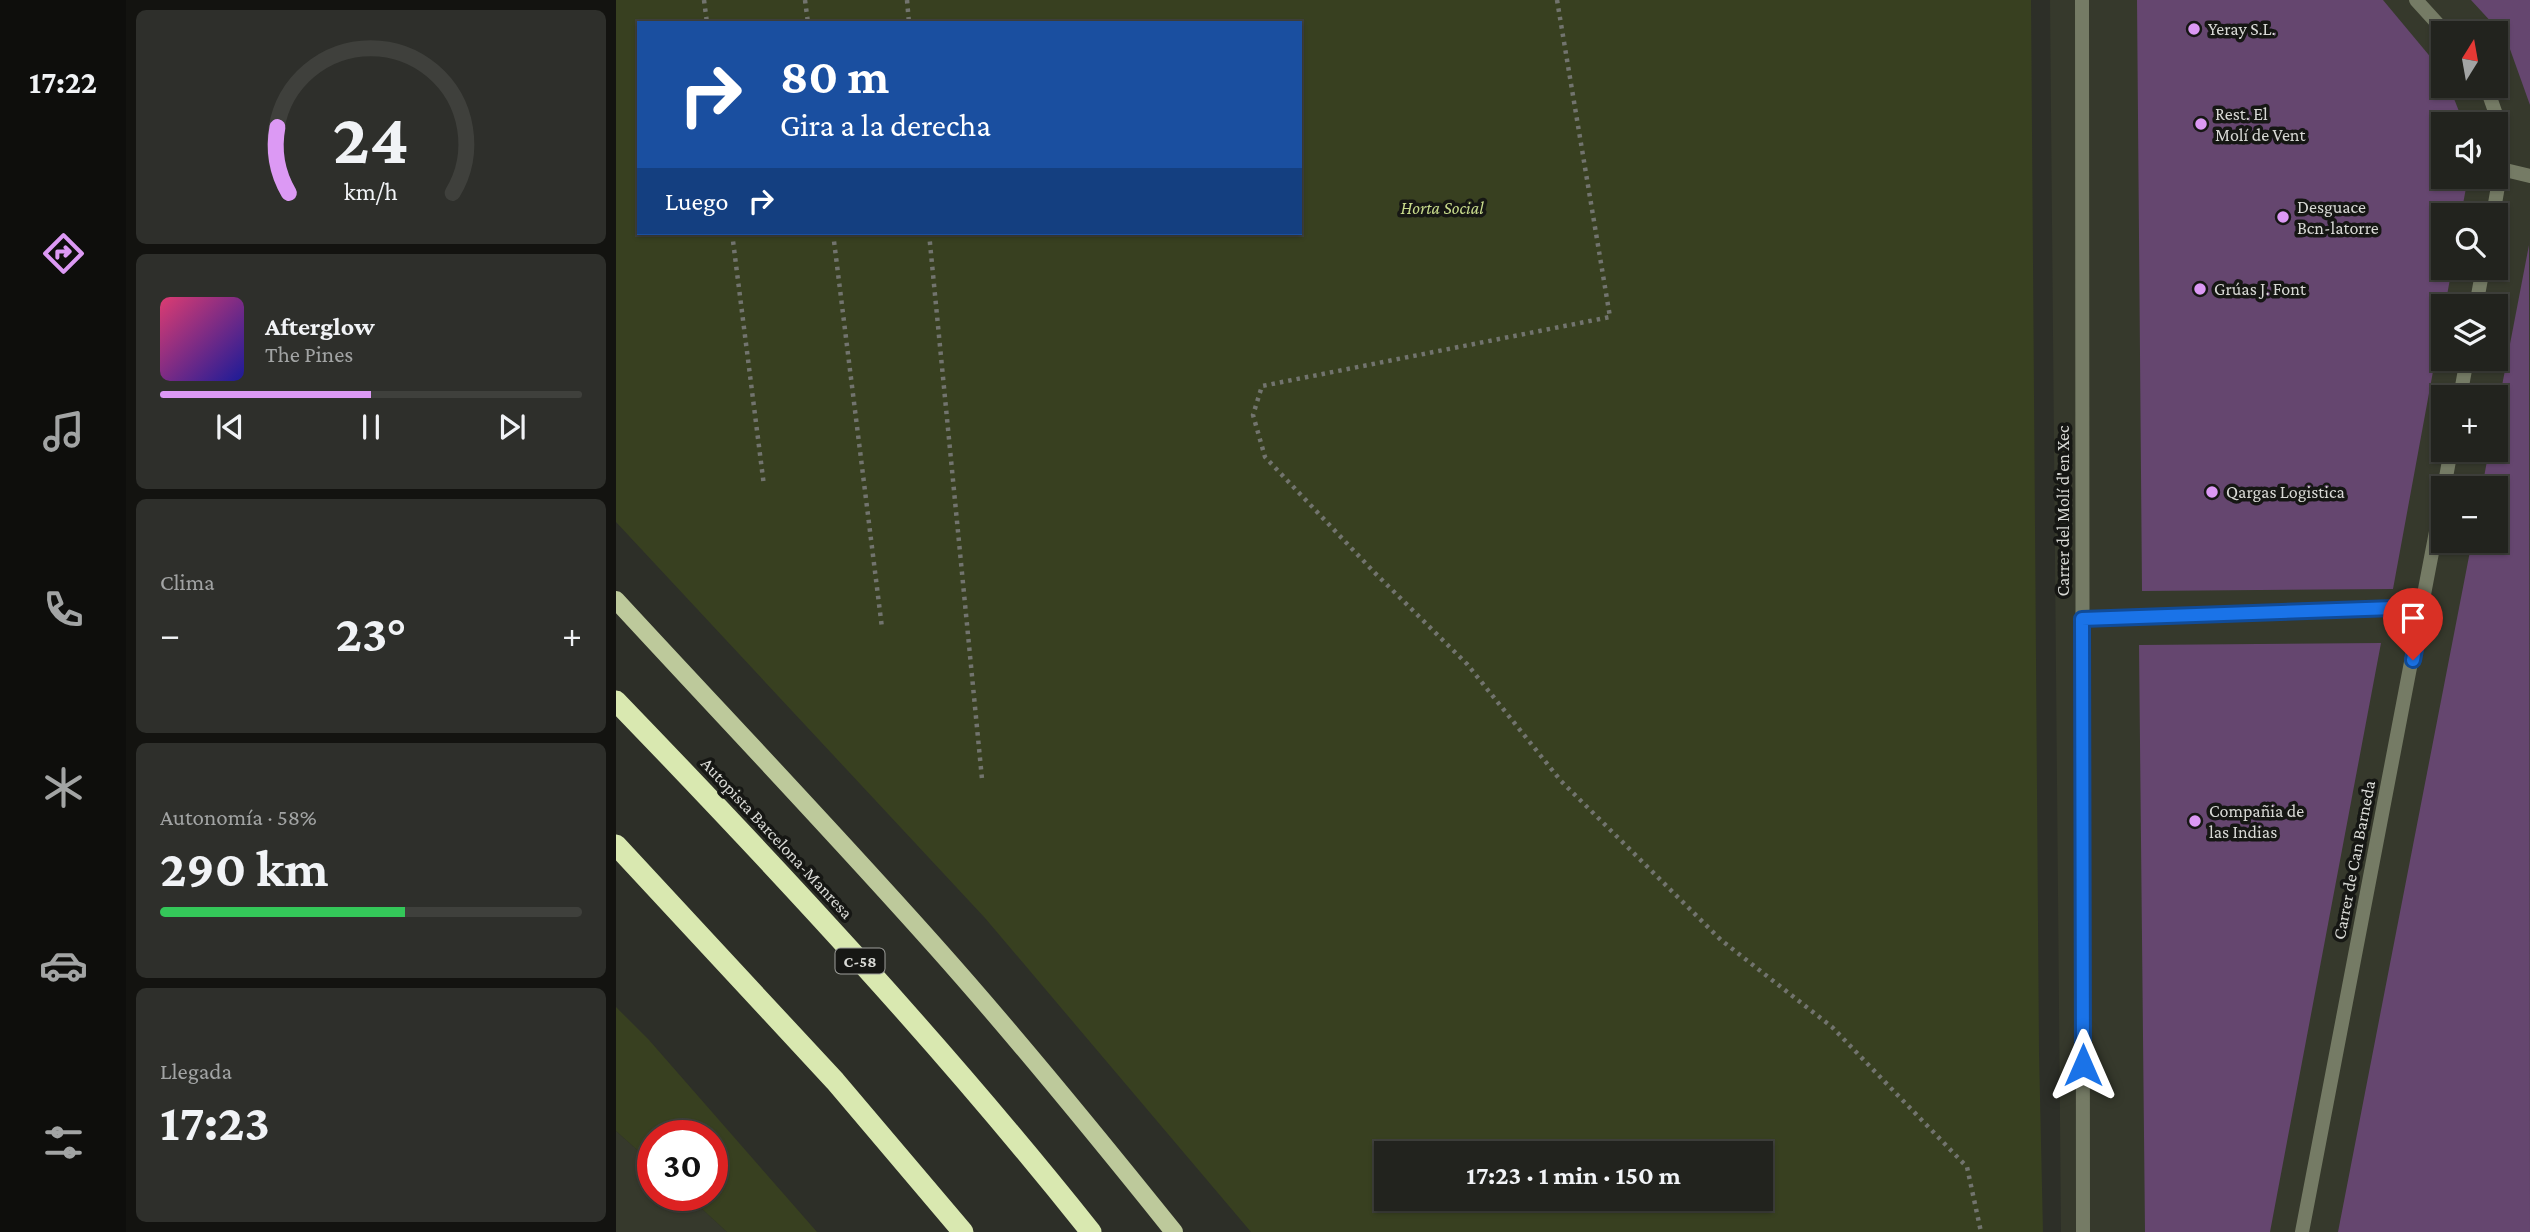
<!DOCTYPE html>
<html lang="es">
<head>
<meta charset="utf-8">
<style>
	:root { --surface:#22231e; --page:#2e2f2b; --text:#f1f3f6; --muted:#a2a4a4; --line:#3f403c; --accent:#dc99f4 }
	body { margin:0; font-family:"Crimson Pro",serif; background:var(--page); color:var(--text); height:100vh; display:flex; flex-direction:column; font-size:26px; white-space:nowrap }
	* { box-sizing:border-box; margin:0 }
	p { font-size:23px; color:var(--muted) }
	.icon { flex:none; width:38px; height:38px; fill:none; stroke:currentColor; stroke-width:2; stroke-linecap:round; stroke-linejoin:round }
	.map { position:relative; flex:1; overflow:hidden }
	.sheet { display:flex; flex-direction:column; gap:10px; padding:10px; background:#131310; width:490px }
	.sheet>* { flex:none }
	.guide { position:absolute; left:21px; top:21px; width:665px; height:214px; border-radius:0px; box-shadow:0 2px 5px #0004,0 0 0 2px var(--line); background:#1a4fa0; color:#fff; overflow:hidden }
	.needle { width:46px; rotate:11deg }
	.fabs { position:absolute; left:1815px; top:21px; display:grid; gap:14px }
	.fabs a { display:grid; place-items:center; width:77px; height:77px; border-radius:0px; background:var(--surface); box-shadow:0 2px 5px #0004,0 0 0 2px var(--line); font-size:35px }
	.speed { position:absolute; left:21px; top:1120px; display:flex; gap:14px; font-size:35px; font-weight:700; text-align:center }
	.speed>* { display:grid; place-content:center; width:91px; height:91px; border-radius:50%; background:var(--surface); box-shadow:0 2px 5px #0004,0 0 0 2px var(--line); line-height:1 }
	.speed .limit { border:10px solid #d22; background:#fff; color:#111 }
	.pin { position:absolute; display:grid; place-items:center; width:60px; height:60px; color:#fff; margin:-72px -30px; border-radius:50% 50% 50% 0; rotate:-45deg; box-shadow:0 0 7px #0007 }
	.pin .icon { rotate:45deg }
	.me { position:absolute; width:77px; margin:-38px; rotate:0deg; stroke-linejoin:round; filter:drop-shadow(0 0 5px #0008) }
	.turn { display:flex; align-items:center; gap:24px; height:147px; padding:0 28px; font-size:32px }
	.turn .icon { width:91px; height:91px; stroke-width:2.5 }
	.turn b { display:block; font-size:49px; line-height:60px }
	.then { display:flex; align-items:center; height:66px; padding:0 28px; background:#0003; gap:14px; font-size:26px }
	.big { font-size:52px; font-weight:700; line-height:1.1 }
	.sheet .card { flex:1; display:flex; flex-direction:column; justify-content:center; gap:10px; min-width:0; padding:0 24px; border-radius:10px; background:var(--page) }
	.sheet .dial { align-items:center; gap:0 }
	.dial svg { height:182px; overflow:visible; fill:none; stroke:var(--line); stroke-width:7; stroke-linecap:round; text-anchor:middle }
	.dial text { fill:var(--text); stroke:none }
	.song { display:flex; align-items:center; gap:21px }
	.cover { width:84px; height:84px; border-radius:10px; background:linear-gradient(135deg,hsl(340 70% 55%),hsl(240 70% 35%)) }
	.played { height:7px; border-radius:4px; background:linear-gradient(90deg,var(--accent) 50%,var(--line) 50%) }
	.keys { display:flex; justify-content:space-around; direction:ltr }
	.heat { display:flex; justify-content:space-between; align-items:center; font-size:38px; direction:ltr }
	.charge { height:10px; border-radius:5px; background:linear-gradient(90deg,#34c759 58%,var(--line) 0) }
	.trip { position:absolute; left:758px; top:1141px; width:399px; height:70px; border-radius:0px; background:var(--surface); box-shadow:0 2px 5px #0004,0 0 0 2px var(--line); font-weight:700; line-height:70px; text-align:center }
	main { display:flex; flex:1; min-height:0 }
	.dock { display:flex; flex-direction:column; width:126px; justify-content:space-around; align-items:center; background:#0e0e0c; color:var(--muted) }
	.dock .icon { width:49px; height:49px }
	.dock .selected { color:var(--accent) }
	.dock b { font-size:32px; color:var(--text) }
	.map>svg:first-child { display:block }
	.built { fill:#36392c; fill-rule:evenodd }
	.green { fill:#384020; fill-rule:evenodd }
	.building { fill:#65466f }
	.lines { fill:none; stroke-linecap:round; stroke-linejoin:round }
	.path { stroke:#72746e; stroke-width:4.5; stroke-dasharray:3.5 5; stroke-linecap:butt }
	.lane { stroke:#757b65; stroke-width:14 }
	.street { stroke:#757b65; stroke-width:14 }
	.primary { stroke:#bdc99b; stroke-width:18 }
	.highway { stroke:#d9e8b0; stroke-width:21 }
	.route-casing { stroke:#114b97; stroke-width:18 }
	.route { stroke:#1a73e8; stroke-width:12 }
	.poi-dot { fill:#dc99f4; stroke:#161714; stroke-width:2.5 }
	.labels { text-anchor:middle; stroke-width:7; stroke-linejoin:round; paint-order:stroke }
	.shield { fill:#161714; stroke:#9e9f9b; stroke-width:2 }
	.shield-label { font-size:16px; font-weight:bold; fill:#d8d9d5 }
	.poi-label { font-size:18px; fill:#d8d9d5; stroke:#161714; text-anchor:start }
	.park-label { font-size:18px; font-style:italic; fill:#c8db8c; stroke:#161714 }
	.street-label { font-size:18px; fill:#d8d9d5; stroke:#161714 }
</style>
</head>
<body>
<main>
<nav class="dock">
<b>17:22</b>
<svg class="icon selected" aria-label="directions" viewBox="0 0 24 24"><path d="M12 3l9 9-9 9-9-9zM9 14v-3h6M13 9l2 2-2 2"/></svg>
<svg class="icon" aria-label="music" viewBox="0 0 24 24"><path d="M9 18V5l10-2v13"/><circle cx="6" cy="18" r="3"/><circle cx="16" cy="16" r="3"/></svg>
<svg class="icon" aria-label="phone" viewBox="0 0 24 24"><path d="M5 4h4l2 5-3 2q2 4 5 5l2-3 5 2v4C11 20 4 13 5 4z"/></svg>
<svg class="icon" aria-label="climate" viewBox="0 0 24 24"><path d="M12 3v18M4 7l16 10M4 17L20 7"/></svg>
<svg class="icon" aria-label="car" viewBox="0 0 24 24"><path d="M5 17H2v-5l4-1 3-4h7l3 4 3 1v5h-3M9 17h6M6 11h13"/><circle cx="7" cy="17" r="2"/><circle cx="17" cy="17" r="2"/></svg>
<svg class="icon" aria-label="filters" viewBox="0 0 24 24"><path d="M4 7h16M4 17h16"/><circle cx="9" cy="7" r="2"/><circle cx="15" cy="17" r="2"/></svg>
</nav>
<section class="sheet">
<div class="card dial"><svg viewBox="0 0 100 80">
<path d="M14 69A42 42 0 1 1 86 69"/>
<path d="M14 69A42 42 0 0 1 9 40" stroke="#dc99f4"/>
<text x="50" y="56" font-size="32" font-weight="700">24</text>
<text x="50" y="72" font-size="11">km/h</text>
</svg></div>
<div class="card">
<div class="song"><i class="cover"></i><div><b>Afterglow</b><p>The Pines</p></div></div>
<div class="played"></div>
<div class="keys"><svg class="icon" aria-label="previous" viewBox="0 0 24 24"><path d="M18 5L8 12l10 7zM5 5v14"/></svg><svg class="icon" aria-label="pause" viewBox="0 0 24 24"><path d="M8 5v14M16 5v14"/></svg><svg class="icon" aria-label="next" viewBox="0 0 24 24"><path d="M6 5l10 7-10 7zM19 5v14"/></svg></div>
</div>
<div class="card"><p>Clima</p>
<div class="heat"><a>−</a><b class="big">23°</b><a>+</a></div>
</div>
<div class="card"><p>Autonomía · 58%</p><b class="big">290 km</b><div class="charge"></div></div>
<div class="card"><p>Llegada</p><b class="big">17:23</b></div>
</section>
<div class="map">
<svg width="1914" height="1232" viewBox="0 0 1914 1232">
	<rect width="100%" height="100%" fill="#2d2f28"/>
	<path class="built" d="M1434 0H1914V1232H1445ZM1827 33H1880V86H1827ZM1827 124H1880V177H1827ZM1827 215H1880V268H1827ZM1827 306H1880V359H1827ZM1827 397H1880V450H1827ZM1827 488H1880V541H1827Z
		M0 1131 37 1164V1195H71L111 1232H0Z"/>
	<path class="green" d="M0 0H1415L1423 1053 1427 1232H635L369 918 0 522ZM23 23H684V233H23ZM770 1153H1144V1199H770Z
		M0 1007 33 1040 201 1232H111L71 1195H96V1136H37V1164L0 1131Z"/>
	<path class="building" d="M1521 0H1767L1827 72V86H1833L1848 124H1827V177H1852L1845 215H1827V268H1836L1777 589 1526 591Z
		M1855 0H1914V105L1890 38Z
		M1913 245 1914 1232H1722L1856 541H1880V488H1866L1873 450H1880V417Z
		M1765 643 1654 1232H1529L1523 645Z"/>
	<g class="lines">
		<path class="path" d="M88 0 91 23
			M189 0 192 23
			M291 0 293 23
			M941 0 994 317 646 386 637 415 649 457 758 572 851 664 945 781 1105 940 1216 1027 1351 1167 1365 1232
			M116 233 148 486
			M217 233 266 628
			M313 233 366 779"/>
		<path class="lane" d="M1885 169 1914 176
			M1467 619 1807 608"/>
		<path class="street" d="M1466 0 1467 1232
			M1800 0 1830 33
			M1870 86 1882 120 1885 169 1877 215
			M1860 306 1867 268
			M1844 397 1851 359
			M1828 488 1835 450
			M1686 1232 1827 495"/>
		<path class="primary" d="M0 600C107 716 216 830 320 947 403 1040 481 1136 558 1232"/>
		<path class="highway" d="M0 701C165 872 327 1046 475 1232
			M0 845 219 1081 347 1232"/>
	</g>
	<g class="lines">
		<defs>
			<path id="route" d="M1467 1065 1466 619 1807 607 1797 660"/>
		</defs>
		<use href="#route" class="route-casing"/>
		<use href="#route" class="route"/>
	</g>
	<g class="poi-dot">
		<circle cx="1578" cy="29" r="7"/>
		<circle cx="1585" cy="124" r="7"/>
		<circle cx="1667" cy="217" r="7"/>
		<circle cx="1584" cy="289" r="7"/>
		<circle cx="1596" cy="492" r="7"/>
		<circle cx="1579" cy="821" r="7"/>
	</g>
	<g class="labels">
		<rect class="shield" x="219.5" y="948.5" width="49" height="25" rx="5"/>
		<g class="shield-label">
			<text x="244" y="967">C-58</text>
		</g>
		<g class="poi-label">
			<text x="1592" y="35">Yeray S.L.</text>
			<text x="1599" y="120">Rest. El<tspan x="1599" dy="21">Molí de Vent</tspan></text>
			<text x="1681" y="213">Desguace<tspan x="1681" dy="21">Bcn-latorre</tspan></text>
			<text x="1598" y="295">Grúas J. Font</text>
			<text x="1610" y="498">Qargas Logistica</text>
			<text x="1593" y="817">Compañia de<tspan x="1593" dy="21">las Indias</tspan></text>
		</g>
		<g class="park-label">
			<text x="826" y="214">Horta Social</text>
		</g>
		<g class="street-label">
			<text transform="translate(1447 511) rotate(-90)" y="6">Carrer del Molí d'en Xec</text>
			<text transform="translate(161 838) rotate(47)" y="6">Autopista Barcelona-Manresa</text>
			<text transform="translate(1738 860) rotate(-79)" y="6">Carrer de Can Barneda</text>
		</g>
	</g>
</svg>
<div class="fabs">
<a><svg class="needle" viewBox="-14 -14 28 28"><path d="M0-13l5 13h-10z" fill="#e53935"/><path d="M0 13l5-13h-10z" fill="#a2a4a4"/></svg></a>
<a><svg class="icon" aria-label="sound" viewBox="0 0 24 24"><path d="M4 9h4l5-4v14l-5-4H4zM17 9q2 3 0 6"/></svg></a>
<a><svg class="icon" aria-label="search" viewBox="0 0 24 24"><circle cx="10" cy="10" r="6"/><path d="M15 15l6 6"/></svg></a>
<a><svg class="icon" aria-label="layers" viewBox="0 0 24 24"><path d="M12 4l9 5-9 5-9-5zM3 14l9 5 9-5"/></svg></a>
<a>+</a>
<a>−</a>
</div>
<div class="speed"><div class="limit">30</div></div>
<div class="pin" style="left:1797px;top:660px;background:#d93025"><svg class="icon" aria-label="arrive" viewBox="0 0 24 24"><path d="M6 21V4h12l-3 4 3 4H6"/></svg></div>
<svg class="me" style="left:1467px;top:1065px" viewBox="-20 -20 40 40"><path d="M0-17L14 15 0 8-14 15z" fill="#1a73e8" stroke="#fff" stroke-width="4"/></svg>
<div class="trip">17:23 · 1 min · 150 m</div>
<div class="guide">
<div class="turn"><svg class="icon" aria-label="right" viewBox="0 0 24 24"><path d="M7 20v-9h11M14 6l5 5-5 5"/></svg><div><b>80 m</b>Gira a la derecha</div></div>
<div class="then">Luego<svg class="icon" aria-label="right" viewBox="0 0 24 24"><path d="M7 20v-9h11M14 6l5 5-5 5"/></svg></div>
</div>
</div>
</main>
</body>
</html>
